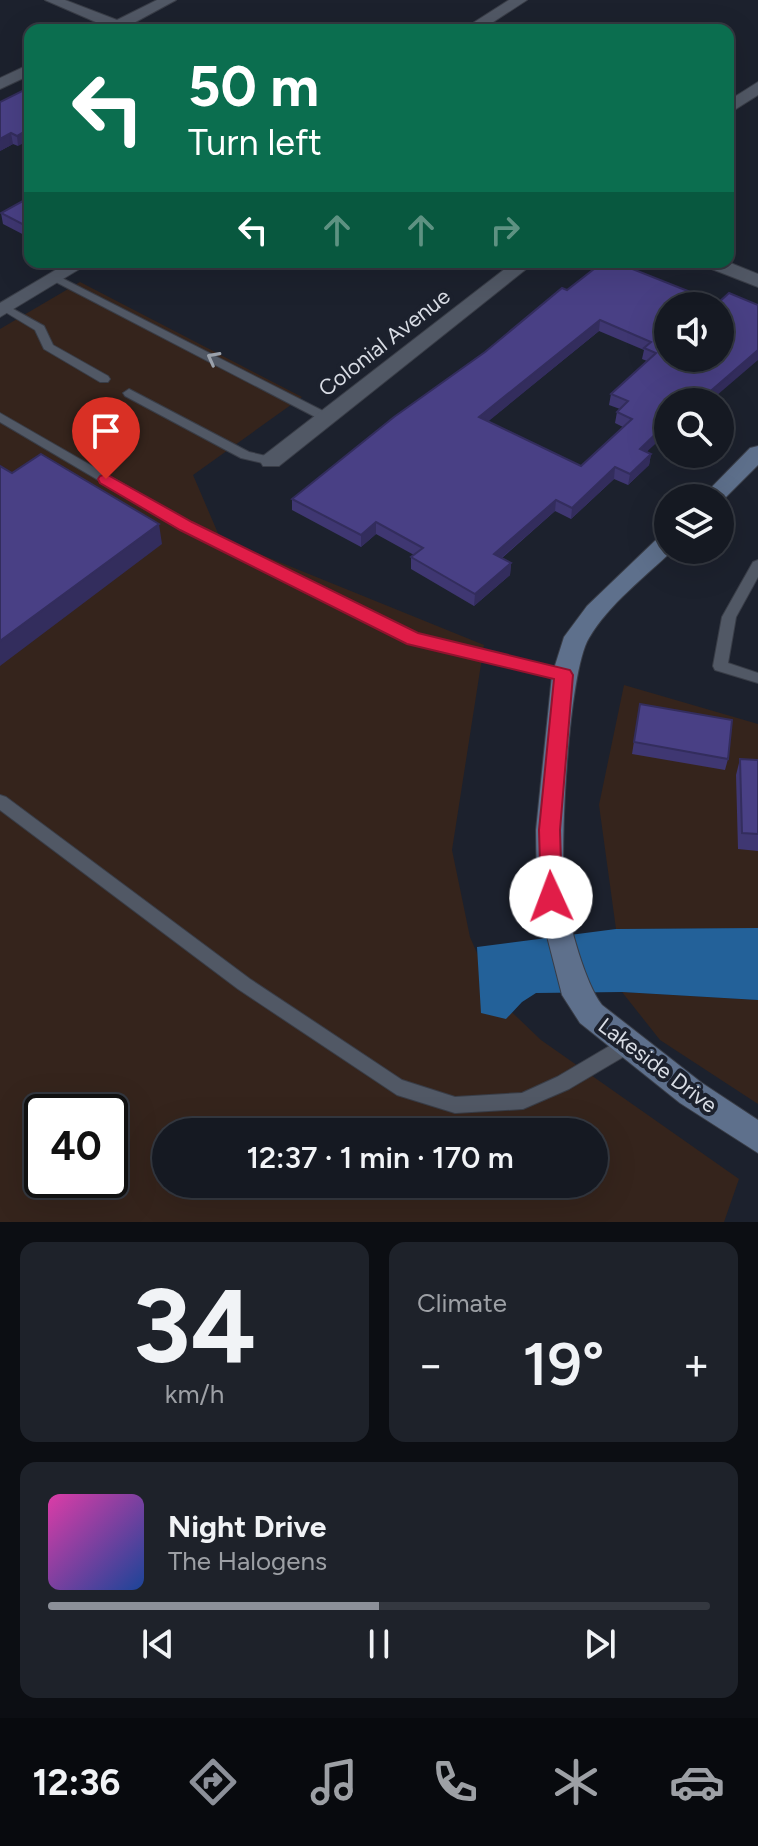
<!DOCTYPE html>
<html lang="en">
<head>
<meta charset="utf-8">
<style>
	:root { --surface:#151922; --page:#1e222a; --text:#f1f3f6; --muted:#9da0a5; --line:#343840; --accent:#8c9099 }
	body { margin:0; font-family:Figtree,sans-serif; background:var(--page); color:var(--text); height:100vh; display:flex; flex-direction:column; font-size:30px; white-space:nowrap }
	* { box-sizing:border-box; margin:0 }
	p { font-size:26px; color:var(--muted) }
	.icon { flex:none; width:44px; height:44px; fill:none; stroke:currentColor; stroke-width:2; stroke-linecap:round; stroke-linejoin:round }
	.map { position:relative; height:1222px; overflow:hidden }
	.panel { display:flex; flex-direction:column; gap:20px; padding:20px; background:#0c0e13; flex:1 }
	.panel>* { flex:none }
	.top-card { position:absolute; left:24px; top:24px; width:710px; height:244px; border-radius:16px; box-shadow:0 8px 32px #0002,0 0 0 2px var(--line); background:#0b6e4f; color:#fff; overflow:hidden }
	.controls { position:absolute; left:654px; top:292px; display:grid; gap:16px }
	.controls a { display:grid; place-items:center; width:80px; height:80px; border-radius:50%; background:var(--surface); box-shadow:0 8px 32px #0002,0 0 0 2px var(--line); font-size:40px }
	.speed { position:absolute; left:24px; top:1094px; display:flex; gap:16px; font-size:40px; font-weight:700; text-align:center }
	.speed>* { display:grid; place-content:center; width:104px; height:104px; border-radius:50%; background:var(--surface); box-shadow:0 8px 32px #0002,0 0 0 2px var(--line); line-height:1 }
	.speed .limit { border:4px solid #111; border-radius:12px; background:#fff; color:#111 }
	.pin { position:absolute; display:grid; place-items:center; width:68px; height:68px; color:#fff; margin:-82px -34px; border-radius:50% 50% 50% 0; rotate:-45deg; box-shadow:0 0 8px #0007 }
	.pin .icon { rotate:45deg }
	.me { position:absolute; width:88px; margin:-44px; rotate:358deg; stroke-linejoin:round; filter:drop-shadow(0 0 6px #0008) }
	.turn { display:flex; align-items:center; gap:28px; height:168px; padding:0 32px; font-size:36px }
	.turn .icon { width:104px; height:104px; stroke-width:2.5 }
	.turn b { display:block; font-size:56px; line-height:68px }
	.lanes { display:flex; align-items:center; height:76px; padding:0 32px; background:#0003; justify-content:center; gap:40px; direction:ltr }
	.lanes .off { opacity:.35 }
	.big { font-size:60px; font-weight:600; line-height:1.1 }
	.panel .tile { flex:1; display:flex; flex-direction:column; justify-content:center; gap:12px; min-width:0; padding:0 28px; border-radius:16px; background:var(--page) }
	.panel .dial { align-items:center; gap:0 }
	.dial b { font-size:104px; line-height:1 }
	.song { display:flex; align-items:center; gap:24px }
	.cover { width:96px; height:96px; border-radius:12px; background:linear-gradient(135deg,hsl(320 70% 55%),hsl(220 70% 35%)) }
	.played { height:8px; border-radius:4px; background:linear-gradient(90deg,var(--accent) 50%,var(--line) 50%) }
	.keys { display:flex; justify-content:space-around; direction:ltr }
	.heat { display:flex; justify-content:space-between; align-items:center; font-size:44px; direction:ltr }
	.panel .tiles { flex:1; display:grid; gap:20px; grid-template-columns:1fr 1fr }
	.tile:last-child { grid-column:span 2 }
	.trip { position:absolute; left:152px; top:1118px; width:456px; height:80px; border-radius:40px; background:var(--surface); box-shadow:0 8px 32px #0002,0 0 0 2px var(--line); font-weight:600; line-height:80px; text-align:center }
	.menu { display:flex; height:128px; justify-content:space-around; align-items:center; background:#080a0e; color:var(--muted) }
	.menu .icon { width:56px; height:56px }
	.menu .on { color:var(--accent) }
	.menu b { font-size:36px; color:var(--text) }
	.map>svg:first-child { display:block }
	.commercial { fill:#35241c; fill-rule:evenodd }
	.water { fill:#236199 }
	.lines { fill:none; stroke-linecap:round; stroke-linejoin:round }
	.lane-casing { stroke:#393d47; stroke-width:2 }
	.street-casing { stroke:#393d47; stroke-width:2 }
	.secondary-casing { stroke:#393d47; stroke-width:2 }
	.lane { fill:#515865; fill-rule:evenodd }
	.street { fill:#515865; fill-rule:evenodd }
	.secondary { fill:#5e708c; fill-rule:evenodd }
	.wall { fill:#3f3772; fill-rule:evenodd }
	.shaded-wall { fill:#332d5d }
	.building { fill:#494085; stroke:#332d5d; stroke-width:2; fill-rule:evenodd }
	.oneway { stroke:#9ba1ab }
	.route { fill:#e11d48; stroke:#92132f; stroke-width:2 }
	.labels { text-anchor:middle; stroke-width:8; stroke-linejoin:round; paint-order:stroke }
	.street-label { font-size:22px; fill:#d8dce4; stroke:#1c212d }
</style>
</head>
<body>
<div class="map">
<svg width="758" height="1222" viewBox="0 0 758 1222">
	<rect width="100%" height="100%" fill="#1c212d"/>
	<path class="commercial" d="M80 282 302 397 193 475 220 538 484 645 452 850 470 937 496 997 541 1040 739 1179 724 1222H0V329ZM42 1112H110V1180H42ZM166 1132H594V1184H166Z
		M624 685 758 724V928L616 929 599 805Z
		M622 992 758 1000V1104L660 1040Z"/>
	<path class="water" d="M758 928V1000L622 992 536 993 522 1002 506 1019 481 1013 477 947 616 929Z"/>
	<g class="lines">
		<defs>
			<path id="lane" d="M56 275 331 415 333 418 327 422 323 421 52 280 50 278Z
				M6 305 44 326 53 345 108 376 110 379 108 382H100L44 349 35 330 2 310 0 308Z
				M129 389 249 452 275 458 277 461 271 465 241 458 125 396 123 393Z
				M0 413 191 523 417 635 564 670 569 671 571 675 569 679 564 680 408 643 181 529 0 422Z
				M758 560V577L736 617 728 663 758 673V683L715 670 713 666 722 617 753 562Z
				M0 795 6 797 250 979 402 1080 455 1097 522 1093 557 1077 623 1038 629 1036 635 1038 638 1044 635 1050 569 1089 523 1109 455 1113 397 1095 238 989 0 810Z"/>
			<path id="street" d="M45 0H65L117 20 157 0H176L130 25 136 30H104L105 26Z
				M509 0H527L481 30H462Z
				M30 64V75L0 89V78Z
				M758 82V95L728 114V101Z
				M69 262H91L0 317V303Z
				M514 262H535L279 466H263L260 461 263 456Z
				M702 262H728L758 274V287L704 266Z"/>
			<path id="secondary" d="M758 446V465L720 503V498H701L750 448Z
				M668 533V550H673C645 577 609 604 589 638 568 672 559 853 565 896 569 924 585 983 602 1005L702 1083 758 1120V1153L680 1103 580 1023 562 995 537 897 536 830 552 675 564 637 587 606 660 536Z"/>
		</defs>
		<use href="#lane" class="lane-casing"/>
		<use href="#street" class="street-casing"/>
		<use href="#secondary" class="secondary-casing"/>
		<use href="#lane" class="lane"/>
		<use href="#street" class="street"/>
		<use href="#secondary" class="secondary"/>
	</g>
	<path class="wall" d="M30 87 18 146 13 144 0 151Z
		M30 197V238L3 224 1 213Z
		M567 290 718 303 709 402H668L647 452 651 454 649 465 628 485 614 479 571 519 555 511 502 558 511 563 510 575 474 606 411 569V557L414 555 376 534 361 547 292 510V499ZM599 331 644 350 642 359 647 361 611 394 609 405 620 409 617 412 615 423 623 427 581 466 488 421Z
		M640 704 728 759 725 770 632 754Z
		M740 759 758 760V851L738 849 736 775Z"/>
	<path class="shaded-wall" d="M30 128V140L18 146 17 136Z
		M11 133 13 144 0 151V139Z
		M600 320 599 331 479 429V417Z
		M758 350V360L709 402H705L706 395Z
		M699 392 697 402H689Z
		M668 422V432L638 460 640 449Z
		M651 454 649 465 628 485 630 474Z
		M615 467 614 479 571 519 572 508Z
		M556 500 555 511 493 565 494 554Z
		M376 522V534L361 547V535Z
		M159 524 162 544 0 666V641Z
		M511 563 510 575 474 606 475 594Z"/>
	<path class="building" d="M30 87V128L17 136 11 133 0 139V102Z
		M30 197V228L1 213Z
		M603 262H615L718 303 729 293 758 305V350L706 395 699 392 689 402H668V422L640 449 651 454 630 474 615 467 572 508 556 500 494 554 511 563 475 594 411 557 423 548 376 522 361 535 292 499 394 417 485 352 562 288 567 290ZM668 306H720V358H668ZM600 320 651 342 644 348 656 353 611 394 628 401 617 412 632 419 581 466 479 417Z
		M41 454 159 524 0 641V466L12 473Z
		M640 704 732 720 728 759 634 742Z
		M740 759 758 760V834L742 833Z"/>
	<defs><path id="oneway-chevron" d="M-2-3.5L2.5 0L-2 3.5" fill="none" stroke-width="1.6" stroke-linecap="round" stroke-linejoin="round" transform="scale(2)"/></defs>
	<use class="oneway" href="#oneway-chevron" transform="translate(213 358) rotate(-152)"/>
	<path class="route" d="M106 474 192 522 418 633 570 670 573 675 560 830 562 897 559 903 551 905 544 903 541 897 539 830 554 679 407 644 180 530 100 483 98 479 100 476Z"/>
	<g class="labels">
		<g class="street-label">
			<text transform="translate(384 342) rotate(-38)" y="8">Colonial Avenue</text>
			<text transform="translate(658 1065) rotate(37)" y="8">Lakeside Drive</text>
		</g>
	</g>
</svg>
<div class="controls">
<a><svg class="icon" aria-label="sound" viewBox="0 0 24 24"><path d="M4 9h4l5-4v14l-5-4H4zM17 9q2 3 0 6"/></svg></a>
<a><svg class="icon" aria-label="search" viewBox="0 0 24 24"><circle cx="10" cy="10" r="6"/><path d="M15 15l6 6"/></svg></a>
<a><svg class="icon" aria-label="layers" viewBox="0 0 24 24"><path d="M12 4l9 5-9 5-9-5zM3 14l9 5 9-5"/></svg></a>
</div>
<div class="speed"><div class="limit">40</div></div>
<div class="pin" style="left:106px;top:479px;background:#d93025"><svg class="icon" aria-label="arrive" viewBox="0 0 24 24"><path d="M6 21V4h12l-3 4 3 4H6"/></svg></div>
<svg class="me" style="left:551px;top:897px" viewBox="-20 -20 40 40"><circle r="19" fill="#fff"/><path d="M0-13L10 11 0 6-10 11z" fill="#e11d48"/></svg>
<div class="trip">12:37 · 1 min · 170 m</div>
<div class="top-card">
<div class="turn"><svg class="icon" aria-label="left" viewBox="0 0 24 24"><path d="M17 20v-9H6M10 6l-5 5 5 5"/></svg><div><b>50 m</b>Turn left</div></div>
<div class="lanes"><svg class="icon" aria-label="left" viewBox="0 0 24 24"><path d="M17 20v-9H6M10 6l-5 5 5 5"/></svg><svg class="icon off" aria-label="ahead" viewBox="0 0 24 24"><path d="M12 20V5M6 11l6-6 6 6"/></svg><svg class="icon off" aria-label="ahead" viewBox="0 0 24 24"><path d="M12 20V5M6 11l6-6 6 6"/></svg><svg class="icon off" aria-label="right" viewBox="0 0 24 24"><path d="M7 20v-9h11M14 6l5 5-5 5"/></svg></div>
</div>
</div>
<section class="panel">
<div class="tiles">
<div class="tile dial"><b>34</b><p>km/h</p></div>
<div class="tile"><p>Climate</p>
<div class="heat"><a>−</a><b class="big">19°</b><a>+</a></div>
</div>
<div class="tile">
<div class="song"><i class="cover"></i><div><b>Night Drive</b><p>The Halogens</p></div></div>
<div class="played"></div>
<div class="keys"><svg class="icon" aria-label="previous" viewBox="0 0 24 24"><path d="M18 5L8 12l10 7zM5 5v14"/></svg><svg class="icon" aria-label="pause" viewBox="0 0 24 24"><path d="M8 5v14M16 5v14"/></svg><svg class="icon" aria-label="next" viewBox="0 0 24 24"><path d="M6 5l10 7-10 7zM19 5v14"/></svg></div>
</div>
</div>
</section>
<nav class="menu">
<b>12:36</b>
<svg class="icon on" aria-label="directions" viewBox="0 0 24 24"><path d="M12 3l9 9-9 9-9-9zM9 14v-3h6M13 9l2 2-2 2"/></svg>
<svg class="icon" aria-label="music" viewBox="0 0 24 24"><path d="M9 18V5l10-2v13"/><circle cx="6" cy="18" r="3"/><circle cx="16" cy="16" r="3"/></svg>
<svg class="icon" aria-label="phone" viewBox="0 0 24 24"><path d="M5 4h4l2 5-3 2q2 4 5 5l2-3 5 2v4C11 20 4 13 5 4z"/></svg>
<svg class="icon" aria-label="climate" viewBox="0 0 24 24"><path d="M12 3v18M4 7l16 10M4 17L20 7"/></svg>
<svg class="icon" aria-label="car" viewBox="0 0 24 24"><path d="M5 17H2v-5l4-1 3-4h7l3 4 3 1v5h-3M9 17h6M6 11h13"/><circle cx="7" cy="17" r="2"/><circle cx="17" cy="17" r="2"/></svg>
</nav>
</body>
</html>
